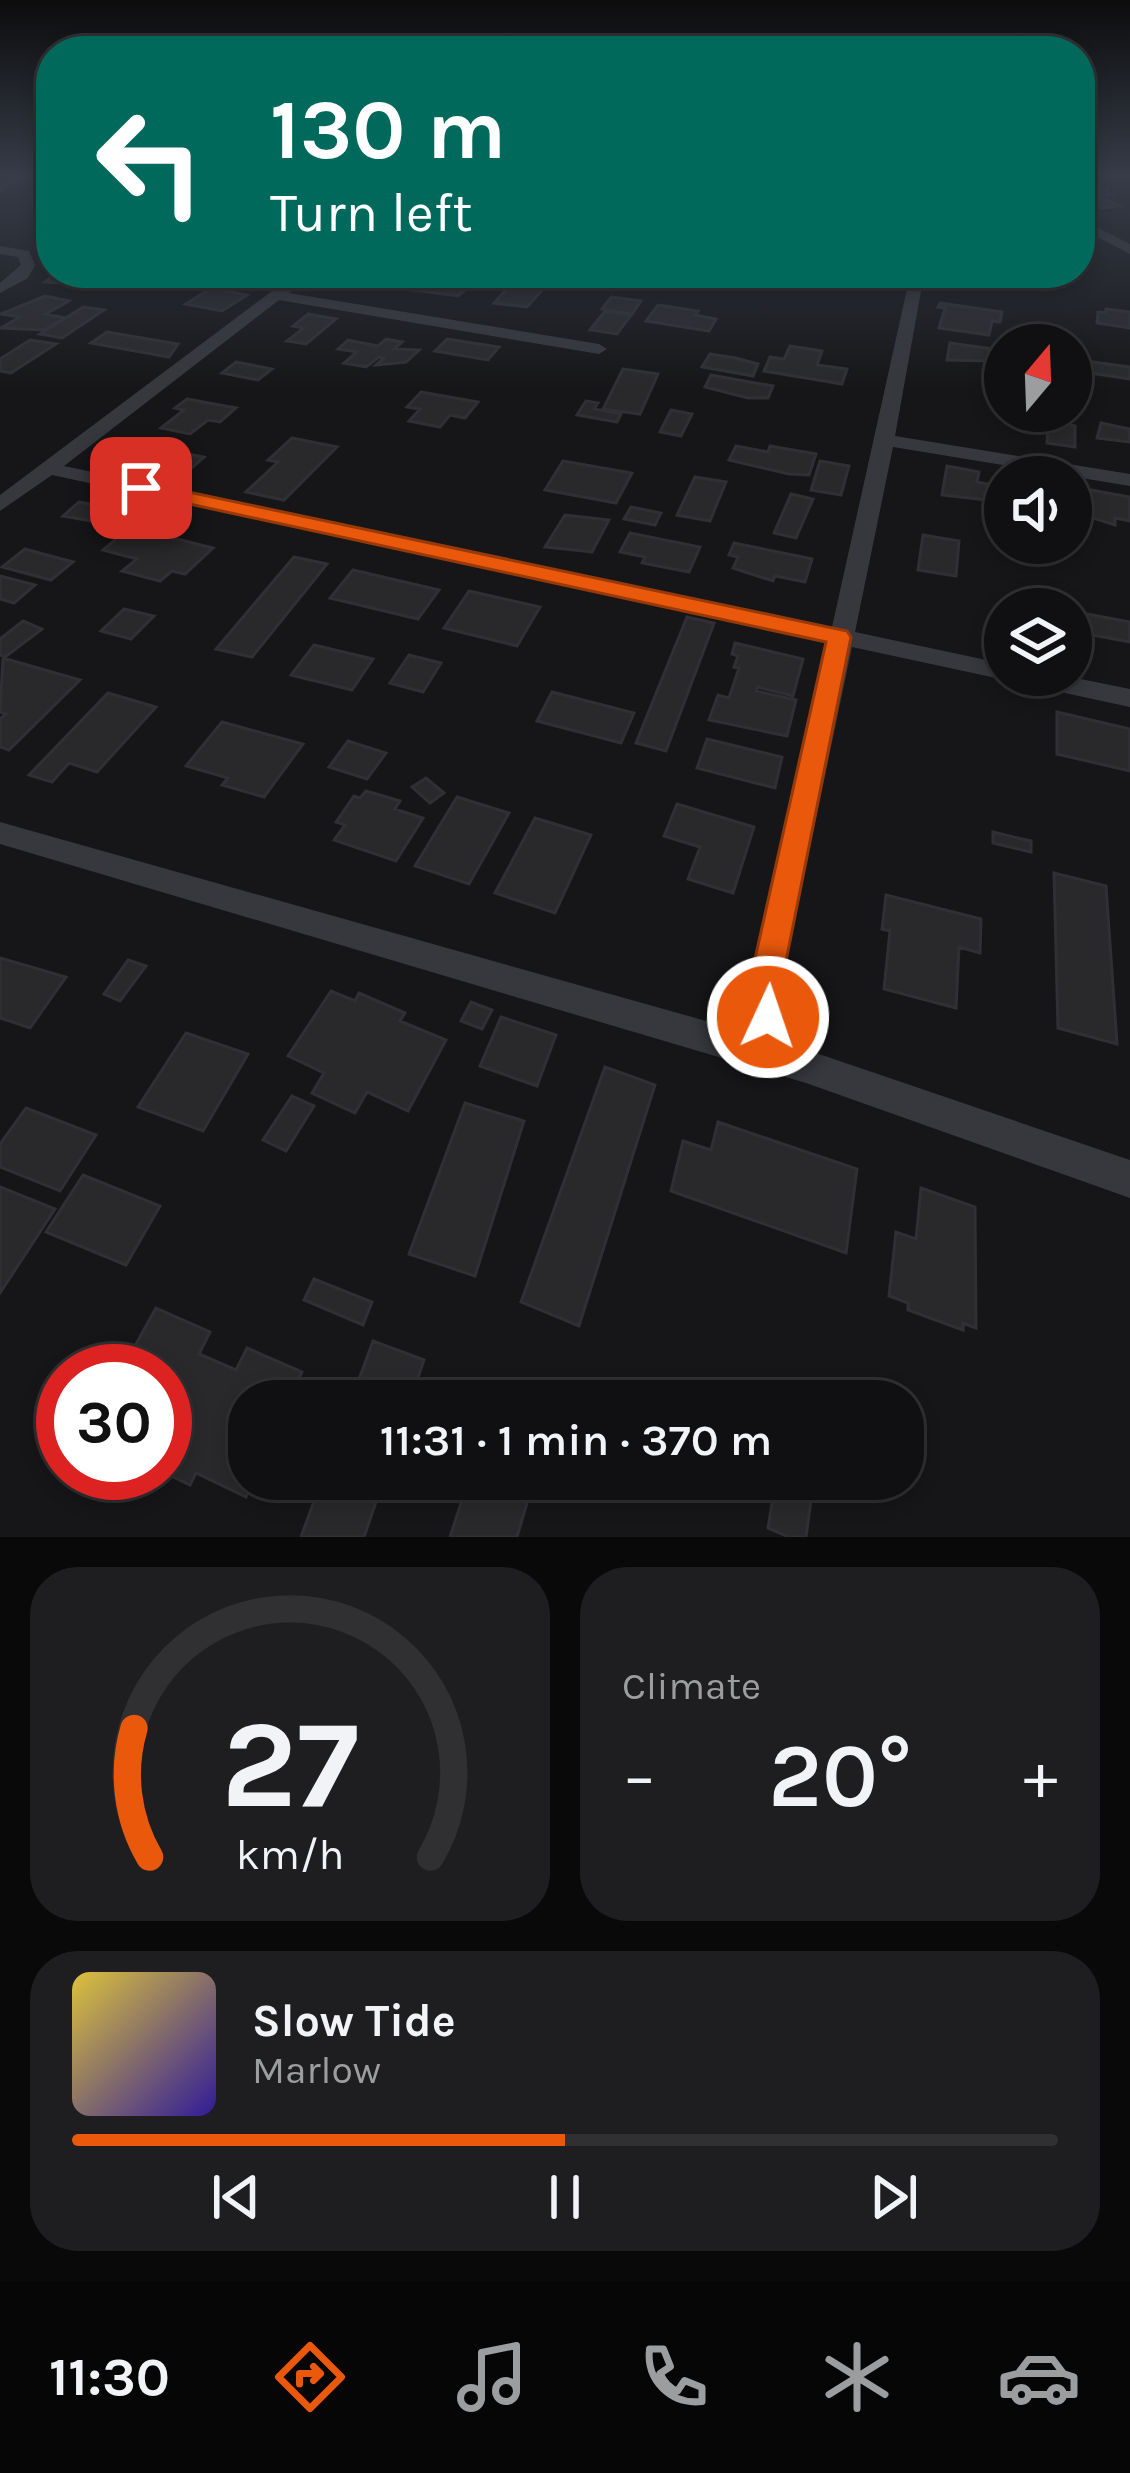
<!DOCTYPE html>
<html lang="en">
<head>
<meta charset="utf-8">
<style>
	:root { --surface:#101012; --page:#1e1e20; --text:#f1f3f6; --muted:#9c9d9f; --line:#303032; --accent:#ea580c }
	body { margin:0; font-family:Karla,sans-serif; background:var(--page); color:var(--text); height:100vh; display:flex; flex-direction:column; font-size:45px; white-space:nowrap }
	* { box-sizing:border-box; margin:0 }
	p { font-size:39px; color:var(--muted) }
	.icon { flex:none; width:66px; height:66px; fill:none; stroke:currentColor; stroke-width:2; stroke-linecap:round; stroke-linejoin:round }
	.map { position:relative; height:1537px; overflow:hidden }
	.panel { display:flex; flex-direction:column; gap:30px; padding:30px; background:#09090a; flex:1 }
	.panel>* { flex:none }
	.banner { position:absolute; left:36px; top:36px; width:1059px; height:252px; border-radius:48px; box-shadow:0 6px 18px #0003,0 0 0 3px var(--line); background:#00695c; color:#fff; overflow:hidden }
	.needle { width:78px; rotate:19deg }
	.controls { position:absolute; left:984px; top:324px; display:grid; gap:24px }
	.controls a { display:grid; place-items:center; width:108px; height:108px; border-radius:50%; background:var(--surface); box-shadow:0 6px 18px #0003,0 0 0 3px var(--line); font-size:60px }
	.speed { position:absolute; left:36px; top:1344px; display:flex; gap:24px; font-size:60px; font-weight:700; text-align:center }
	.speed>* { display:grid; place-content:center; width:156px; height:156px; border-radius:50%; background:var(--surface); box-shadow:0 6px 18px #0003,0 0 0 3px var(--line); line-height:1 }
	.speed .limit { border:18px solid #d22; background:#fff; color:#111 }
	.pin { position:absolute; display:grid; place-items:center; width:102px; height:102px; color:#fff; margin:-51px; border-radius:24px; box-shadow:0 6px 18px #0006 }
	.me { position:absolute; width:132px; margin:-66px; rotate:3deg; stroke-linejoin:round; filter:drop-shadow(0 0 9px #0008) }
	.turn { display:flex; align-items:center; gap:42px; height:252px; padding:0 36px; font-size:54px }
	.turn .icon { width:156px; height:156px; stroke-width:2.5 }
	.turn b { display:block; font-size:84px; line-height:102px }
	.big { font-size:90px; font-weight:600; line-height:1.1 }
	.panel .card { flex:1; display:flex; flex-direction:column; justify-content:center; gap:18px; min-width:0; padding:0 42px; border-radius:48px; background:var(--page) }
	.panel .dial { align-items:center; gap:0 }
	.dial svg { height:312px; overflow:visible; fill:none; stroke:var(--line); stroke-width:7; stroke-linecap:round; text-anchor:middle }
	.dial text { fill:var(--text); stroke:none }
	.song { display:flex; align-items:center; gap:36px }
	.cover { width:144px; height:144px; border-radius:18px; background:linear-gradient(135deg,hsl(50 70% 55%),hsl(250 70% 35%)) }
	.played { height:12px; border-radius:6px; background:linear-gradient(90deg,var(--accent) 50%,var(--line) 50%) }
	.keys { display:flex; justify-content:space-around; direction:ltr }
	.heat { display:flex; justify-content:space-between; align-items:center; font-size:66px; direction:ltr }
	.panel .tiles { flex:1; display:grid; gap:30px; grid-template-columns:1fr 1fr }
	.card:last-child { grid-column:span 2 }
	.trip { position:absolute; left:228px; top:1380px; width:696px; height:120px; border-radius:48px; background:var(--surface); box-shadow:0 6px 18px #0003,0 0 0 3px var(--line); font-weight:600; line-height:120px; text-align:center }
	.menu { display:flex; height:192px; justify-content:space-around; align-items:center; background:#060607; color:var(--muted) }
	.menu .icon { width:84px; height:84px }
	.menu .active { color:var(--accent) }
	.menu b { font-size:54px; color:var(--text) }
	.map>svg:first-child { display:block }
	.building { fill:#29292c; stroke:#303034; stroke-width:3 }
	.lines { fill:none; stroke-linecap:round; stroke-linejoin:round }
	.minor { fill:#37383d; fill-rule:evenodd }
	.route { fill:#ea580c; stroke:#983908; stroke-width:3 }
</style>
</head>
<body>
<div class="map">
<svg width="1130" height="1537" viewBox="0 0 1130 1537">
	<rect width="100%" height="100%" fill="#161618"/>
	<path class="building" d="M1100 188 1112 194 1099 195 1120 206 1101 208 1080 197V190Z
		M56 273H102L88 285 45 282Z
		M844 273H883L895 275 890 287 841 281Z
		M407 279 467 288 458 296 397 288Z
		M512 283 544 288 527 307 494 303Z
		M211 288 247 295 222 311 186 304Z
		M45 296 69 301 46 314 65 318 44 330 1 328 20 317 1 314Z
		M611 297 641 301 632 314 602 309Z
		M940 303 1002 312 1000 322 992 321 989 335 939 328 945 308 938 307Z
		M658 305 698 311 695 315 716 319 709 331 646 321Z
		M83 307 104 310 62 338 40 334Z
		M1106 309 1130 312V328L1097 323 1098 312 1106 313Z
		M605 311 631 315 617 334 590 330Z
		M308 314 336 319 306 344 287 341 304 328 293 326Z
		M107 332 178 344 169 357 91 343Z
		M386 339 402 342 394 349 419 350 406 362 376 365 384 358 379 357 366 367 344 363 357 352 338 349 348 340 378 346Z
		M447 339 499 347 488 360 435 351Z
		M30 340 56 344 11 373 0 371V359Z
		M950 343 993 349 991 361 947 360Z
		M790 346 822 351 817 365 847 369 842 384 764 371 770 357 784 359Z
		M710 354 736 358 758 364 753 376 702 367Z
		M1071 359 1130 367V379L1090 373V383L1071 380Z
		M236 362 272 369 258 380 222 373Z
		M623 369 658 374 640 414 603 409Z
		M711 375 773 386 768 398H748L705 387Z
		M421 392 478 402 465 418 450 415 440 427 409 421 420 409 407 407Z
		M187 399 236 408 220 422 208 420 190 434 161 428 184 410 175 408Z
		M586 401 598 403 594 409 621 414 617 422 577 415Z
		M671 410 692 414 681 436 660 432Z
		M1048 421 1075 426V447L1047 443Z
		M1101 423 1130 429V442L1097 438Z
		M292 438 337 447 284 500 246 492 278 462 268 460Z
		M129 442 204 457 180 478 104 461Z
		M736 446 768 452 770 446 816 454 809 475 789 474 729 460Z
		M563 461 632 473 616 503 545 490Z
		M820 461 849 466 841 495 811 490Z
		M947 466 979 472 977 482 1005 487V502L942 495Z
		M695 477 726 482 710 521 677 515Z
		M1075 487 1130 497V521L1115 518V525L1074 512Z
		M791 494 813 499 796 538 774 533Z
		M79 502 134 512 120 526 63 516Z
		M631 507 661 513 655 525 624 519Z
		M565 515 609 520 592 552 545 547Z
		M130 527 213 548 185 574 172 571 160 581 122 571 137 559 103 550Z
		M630 533 700 547 689 572 642 563 645 557 620 552Z
		M923 535 959 541 956 576 918 570Z
		M734 543 812 559 805 582 775 576 773 581 733 568 738 557 729 555Z
		M25 549 73 562 51 580 2 567Z
		M294 557 327 564 252 657 216 649Z
		M353 570 439 590 418 619 330 598Z
		M0 576 35 585 14 603 0 599Z
		M469 591 540 607 517 646 444 628Z
		M124 609 154 616 131 639 101 631Z
		M1071 611 1130 622V642L1071 631Z
		M687 617 714 623 666 751 636 743Z
		M23 621 42 629 5 657 0 655V639Z
		M735 643 803 659 793 696 757 687 756 691 796 700 787 736 709 720 718 695 729 698 739 668 734 667 738 656 732 654Z
		M314 645 373 659 352 690 291 675Z
		M409 655 441 663 423 692 390 683Z
		M3 658 80 680 9 750 0 747V719L6 714 0 712Z
		M552 692 634 713 621 743 537 721Z
		M108 693 156 707 97 772 69 763 52 782 29 775Z
		M1057 712 1130 729V771L1057 754Z
		M222 722 303 744 264 797 222 785 228 778 186 766Z
		M707 739 782 757 775 788 697 768Z
		M348 741 386 753 367 779 329 767Z
		M426 778 444 793 430 803 412 787Z
		M366 791 400 801 395 809 423 818 396 861 334 840 345 825 336 822 354 796 360 798Z
		M457 797 509 813 469 884 415 866Z
		M677 804 754 827 733 893 688 879 700 847 664 836Z
		M535 818 591 835 555 913 495 893Z
		M993 832 1031 841V852L993 843Z
		M1054 873 1106 886 1117 1044 1058 1028Z
		M886 895 981 919 980 953 959 947 956 1008 884 989 890 931 882 929Z
		M0 958 66 977 30 1028 0 1018Z
		M128 960 146 966 120 1001 104 994Z
		M331 991 355 1001 359 993 405 1013 400 1021 446 1040 408 1111 367 1092 355 1113 312 1093 324 1073 288 1056Z
		M471 1002 492 1010 482 1029 461 1021Z
		M501 1017 556 1035 537 1086 480 1066Z
		M186 1033 248 1054 203 1131 138 1107Z
		M605 1067 655 1085 579 1326 521 1302Z
		M292 1096 314 1106 286 1151 263 1140Z
		M465 1103 524 1121 475 1276 409 1254Z
		M26 1108 96 1135 60 1191 0 1167V1144Z
		M718 1122 857 1169 846 1253 671 1191 683 1141 711 1150Z
		M83 1175 160 1206 126 1265 46 1232Z
		M0 1187 55 1209 0 1293Z
		M921 1188 975 1207 976 1328 963 1323V1330L908 1310V1303L889 1296 896 1232 916 1239Z
		M314 1279 372 1302 363 1325 304 1300Z
		M156 1308 210 1332 199 1354 236 1370 247 1348 302 1372 289 1401H249V1479H254L246 1497 196 1473 190 1485 165 1473V1371H121Z
		M373 1341 424 1360 410 1401H351Z
		M322 1479H384L364 1537H301Z
		M469 1479H534L517 1537H450Z
		M776 1479 812 1493 806 1537H789L768 1528Z"/>
	<g class="lines">
		<path class="minor" d="M16 175H32L0 192V183Z
			M1080 219 1130 244V254L1080 228Z
			M0 246 29 251 35 265 28 278 0 293V283L21 265 18 257 0 254Z
			M296 273H312L289 293 599 344 607 349 599 354 279 300 64 466 832 627 909 280 906 273H920L923 280 895 436 1130 474V486L893 447 855 632 1005 664V675H1061L1130 689V707L852 647 782 981 789 1020 816 1053 1130 1160V1198L806 1083 0 844V822L763 1037 750 981 829 642 52 475 0 511V495Z"/>
	</g>
	<linearGradient id="sky" x2="0" y2="1"><stop stop-color="#0c0c0d"/><stop offset="0.45" stop-color="#363c48"/><stop offset="1" stop-color="#363c48" stop-opacity="0"/></linearGradient>
	<rect width="1130" height="390" fill="url(#sky)"/>
	<path class="route" d="M141 482 847 631 851 637 782 981 785 1017 780 1028 768 1032 756 1028 750 981 826 642 134 492V484Z"/>
</svg>
<div class="controls">
<a><svg class="needle" viewBox="-14 -14 28 28"><path d="M0-13l5 13h-10z" fill="#e53935"/><path d="M0 13l5-13h-10z" fill="#9c9d9f"/></svg></a>
<a><svg class="icon" aria-label="sound" viewBox="0 0 24 24"><path d="M4 9h4l5-4v14l-5-4H4zM17 9q2 3 0 6"/></svg></a>
<a><svg class="icon" aria-label="layers" viewBox="0 0 24 24"><path d="M12 4l9 5-9 5-9-5zM3 14l9 5 9-5"/></svg></a>
</div>
<div class="speed"><div class="limit">30</div></div>
<div class="pin" style="left:141px;top:488px;background:#d93025"><svg class="icon" aria-label="arrive" viewBox="0 0 24 24"><path d="M6 21V4h12l-3 4 3 4H6"/></svg></div>
<svg class="me" style="left:768px;top:1017px" viewBox="-20 -20 40 40"><circle r="17" fill="#ea580c" stroke="#fff" stroke-width="3"/><path d="M0-11L8 9 0 5-8 9z" fill="#fff"/></svg>
<div class="trip">11:31 · 1 min · 370 m</div>
<div class="banner">
<div class="turn"><svg class="icon" aria-label="left" viewBox="0 0 24 24"><path d="M17 20v-9H6M10 6l-5 5 5 5"/></svg><div><b>130 m</b>Turn left</div></div>
</div>
</div>
<section class="panel">
<div class="tiles">
<div class="card dial"><svg viewBox="0 0 100 80">
<path d="M14 69A42 42 0 1 1 86 69"/>
<path d="M14 69A42 42 0 0 1 10 36" stroke="#ea580c"/>
<text x="50" y="56" font-size="32" font-weight="700">27</text>
<text x="50" y="72" font-size="11">km/h</text>
</svg></div>
<div class="card"><p>Climate</p>
<div class="heat"><a>−</a><b class="big">20°</b><a>+</a></div>
</div>
<div class="card">
<div class="song"><i class="cover"></i><div><b>Slow Tide</b><p>Marlow</p></div></div>
<div class="played"></div>
<div class="keys"><svg class="icon" aria-label="previous" viewBox="0 0 24 24"><path d="M18 5L8 12l10 7zM5 5v14"/></svg><svg class="icon" aria-label="pause" viewBox="0 0 24 24"><path d="M8 5v14M16 5v14"/></svg><svg class="icon" aria-label="next" viewBox="0 0 24 24"><path d="M6 5l10 7-10 7zM19 5v14"/></svg></div>
</div>
</div>
</section>
<nav class="menu">
<b>11:30</b>
<svg class="icon active" aria-label="directions" viewBox="0 0 24 24"><path d="M12 3l9 9-9 9-9-9zM9 14v-3h6M13 9l2 2-2 2"/></svg>
<svg class="icon" aria-label="music" viewBox="0 0 24 24"><path d="M9 18V5l10-2v13"/><circle cx="6" cy="18" r="3"/><circle cx="16" cy="16" r="3"/></svg>
<svg class="icon" aria-label="phone" viewBox="0 0 24 24"><path d="M5 4h4l2 5-3 2q2 4 5 5l2-3 5 2v4C11 20 4 13 5 4z"/></svg>
<svg class="icon" aria-label="climate" viewBox="0 0 24 24"><path d="M12 3v18M4 7l16 10M4 17L20 7"/></svg>
<svg class="icon" aria-label="car" viewBox="0 0 24 24"><path d="M5 17H2v-5l4-1 3-4h7l3 4 3 1v5h-3M9 17h6M6 11h13"/><circle cx="7" cy="17" r="2"/><circle cx="17" cy="17" r="2"/></svg>
</nav>
</body>
</html>
